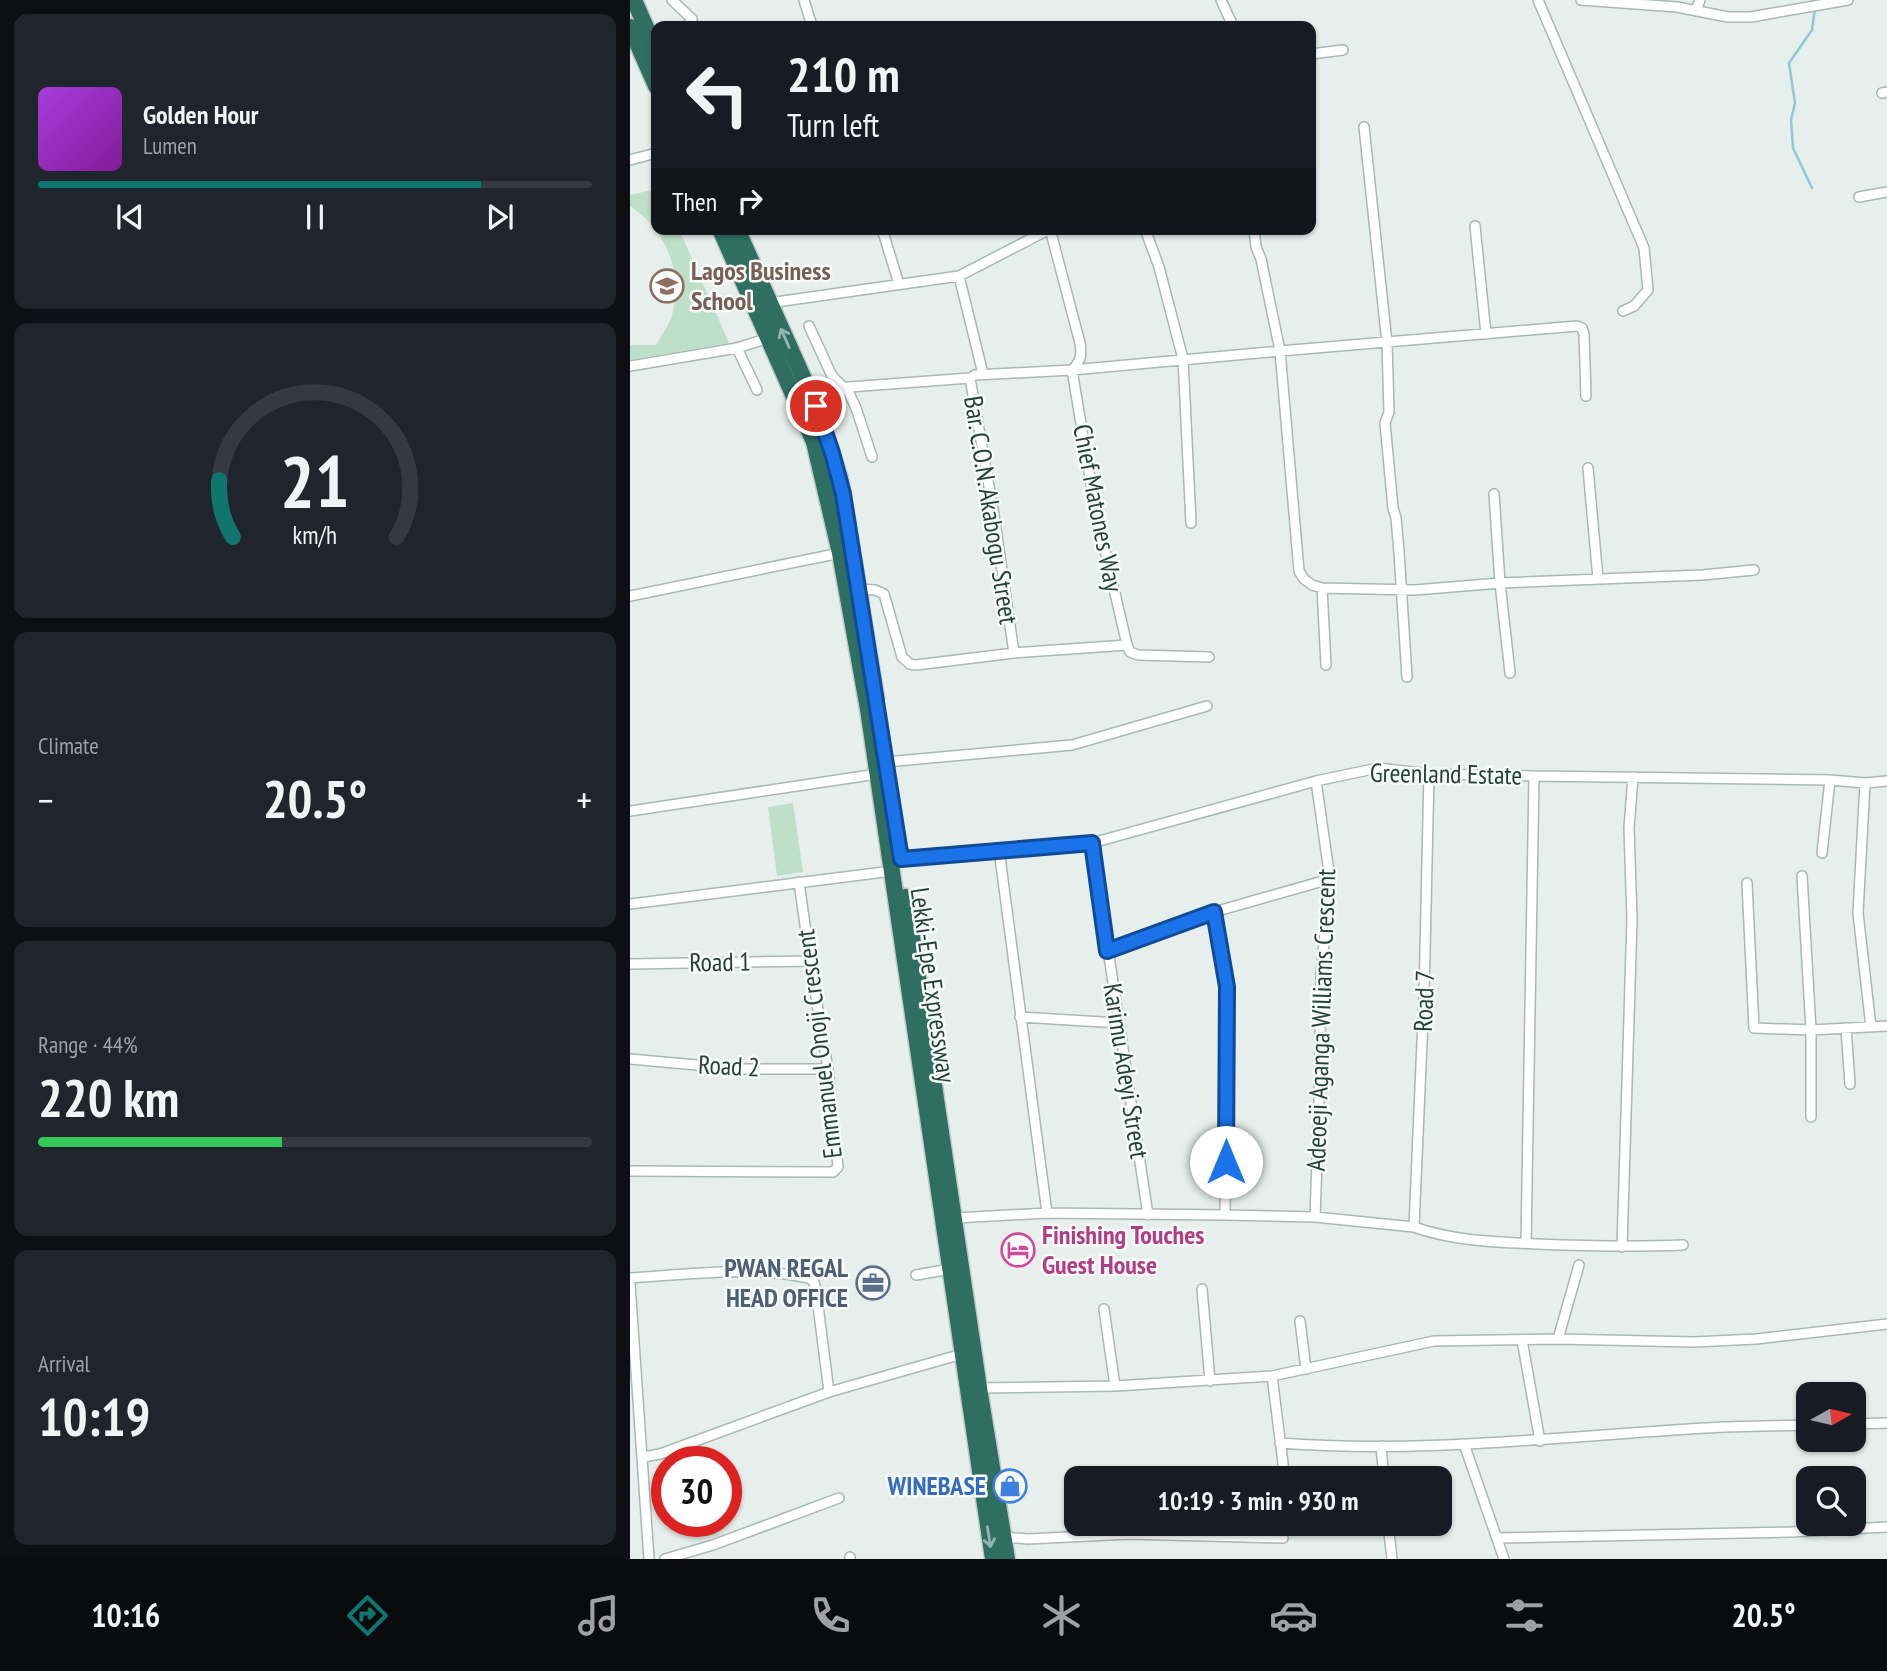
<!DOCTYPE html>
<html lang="en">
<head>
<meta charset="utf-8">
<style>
	:root { --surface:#171b24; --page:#20242c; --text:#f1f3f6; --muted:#9ea1a6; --line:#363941; --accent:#0f766e }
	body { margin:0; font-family:"PT Sans Narrow",sans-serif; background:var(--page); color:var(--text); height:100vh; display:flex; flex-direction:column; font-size:26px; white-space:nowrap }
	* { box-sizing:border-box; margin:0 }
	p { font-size:23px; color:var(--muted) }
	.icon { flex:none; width:38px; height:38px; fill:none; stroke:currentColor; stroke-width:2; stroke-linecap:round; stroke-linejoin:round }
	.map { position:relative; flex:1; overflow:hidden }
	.sheet { display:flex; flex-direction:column; gap:14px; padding:14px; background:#0d0f14; width:630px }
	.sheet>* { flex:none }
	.hud { position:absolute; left:21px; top:21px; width:665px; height:214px; border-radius:14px; box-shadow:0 2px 5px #0004; background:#171b24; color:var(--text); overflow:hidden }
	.needle { width:46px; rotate:82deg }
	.buttons { position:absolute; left:1166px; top:1382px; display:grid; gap:14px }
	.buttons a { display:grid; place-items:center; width:70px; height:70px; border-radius:14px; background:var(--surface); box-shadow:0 2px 5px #0004; font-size:35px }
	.speed { position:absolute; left:21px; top:1446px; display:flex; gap:14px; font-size:35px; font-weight:700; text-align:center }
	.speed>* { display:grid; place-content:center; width:91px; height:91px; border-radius:50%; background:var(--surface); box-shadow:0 2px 5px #0004; line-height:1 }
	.speed .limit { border:10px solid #d22; background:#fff; color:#111 }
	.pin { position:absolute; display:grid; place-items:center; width:60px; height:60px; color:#fff; margin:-30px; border:4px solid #fff; border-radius:50%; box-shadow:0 2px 7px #0007 }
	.me { position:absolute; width:77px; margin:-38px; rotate:0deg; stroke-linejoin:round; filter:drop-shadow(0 0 5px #0008) }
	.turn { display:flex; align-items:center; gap:24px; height:147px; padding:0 21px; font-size:32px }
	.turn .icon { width:91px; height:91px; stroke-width:2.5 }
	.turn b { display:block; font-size:49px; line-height:60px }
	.then { display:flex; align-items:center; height:66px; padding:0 21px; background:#0003; gap:14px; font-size:26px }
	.big { font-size:52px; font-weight:800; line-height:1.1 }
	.sheet .card { flex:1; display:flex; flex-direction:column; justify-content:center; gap:10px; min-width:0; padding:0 24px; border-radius:14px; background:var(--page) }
	.sheet .dial { align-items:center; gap:0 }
	.dial svg { height:182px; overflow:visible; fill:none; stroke:var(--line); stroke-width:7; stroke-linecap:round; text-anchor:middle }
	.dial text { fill:var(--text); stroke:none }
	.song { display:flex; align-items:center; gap:21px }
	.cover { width:84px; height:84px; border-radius:10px; background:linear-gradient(135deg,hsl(280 70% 55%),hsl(290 70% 35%)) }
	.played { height:7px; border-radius:4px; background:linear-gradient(90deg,var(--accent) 80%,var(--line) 80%) }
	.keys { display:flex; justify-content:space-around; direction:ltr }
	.heat { display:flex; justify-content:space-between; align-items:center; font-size:38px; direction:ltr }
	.charge { height:10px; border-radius:5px; background:linear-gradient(90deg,#34c759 44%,var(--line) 0) }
	.trip { position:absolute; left:434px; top:1466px; width:388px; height:70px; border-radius:14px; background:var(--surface); box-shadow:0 2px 5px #0004; font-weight:800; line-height:70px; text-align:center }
	.menu { display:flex; height:112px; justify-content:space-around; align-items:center; background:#090b0e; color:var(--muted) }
	.menu .icon { width:49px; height:49px }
	.menu .active { color:var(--accent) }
	.menu b { font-size:32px; color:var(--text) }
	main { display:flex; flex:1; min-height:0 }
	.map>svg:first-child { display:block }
	.green { fill:#bfe0c8 }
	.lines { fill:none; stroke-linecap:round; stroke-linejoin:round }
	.stream { stroke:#8ec9d4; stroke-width:2.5 }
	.street-casing { stroke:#a8b8b2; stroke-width:12 }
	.highway-casing { stroke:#c2cac8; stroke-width:19 }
	.street { stroke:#fff; stroke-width:9 }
	.highway { stroke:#2f6f62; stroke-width:16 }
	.oneway { stroke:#93b5ae }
	.route-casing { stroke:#114b97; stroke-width:18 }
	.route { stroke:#1a73e8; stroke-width:12 }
	.labels { text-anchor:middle; stroke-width:5; stroke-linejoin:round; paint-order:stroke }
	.education-label { font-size:26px; font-weight:bold; fill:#785e54; stroke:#f7fbf9; text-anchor:start }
	.street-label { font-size:26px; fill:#24423a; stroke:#f7fbf9 }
	.hotel-label { font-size:26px; font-weight:bold; fill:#b23c85; stroke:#f7fbf9; text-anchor:start }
	.service-label { font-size:26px; font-weight:bold; fill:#4e5e75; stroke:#f7fbf9; text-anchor:end }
	.shop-label { font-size:26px; font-weight:bold; fill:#366cbe; stroke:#f7fbf9; text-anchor:end }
</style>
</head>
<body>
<main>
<section class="sheet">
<div class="card">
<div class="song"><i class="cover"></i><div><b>Golden Hour</b><p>Lumen</p></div></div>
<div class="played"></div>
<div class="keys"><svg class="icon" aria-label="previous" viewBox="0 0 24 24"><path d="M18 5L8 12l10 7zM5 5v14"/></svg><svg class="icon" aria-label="pause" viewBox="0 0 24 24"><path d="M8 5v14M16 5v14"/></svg><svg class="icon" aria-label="next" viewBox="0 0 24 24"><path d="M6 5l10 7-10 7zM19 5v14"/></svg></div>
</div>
<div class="card dial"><svg viewBox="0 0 100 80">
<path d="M14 69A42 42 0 1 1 86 69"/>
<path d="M14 69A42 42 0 0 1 8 44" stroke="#0f766e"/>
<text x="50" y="56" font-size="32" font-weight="700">21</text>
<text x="50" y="72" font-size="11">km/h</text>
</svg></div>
<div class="card"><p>Climate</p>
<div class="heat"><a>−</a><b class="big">20.5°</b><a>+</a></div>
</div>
<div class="card"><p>Range · 44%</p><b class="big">220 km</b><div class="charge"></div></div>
<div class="card"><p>Arrival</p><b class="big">10:19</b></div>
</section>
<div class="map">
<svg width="1257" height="1559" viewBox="0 0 1257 1559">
	<rect width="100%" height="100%" fill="#e6efeb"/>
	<path class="green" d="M26 189V229H49L99 343 0 360V345H26C32 334 41 323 43 311 52 269 35 229 0 206V195Z
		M163 803 173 872 147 876 138 807Z"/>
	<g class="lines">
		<path class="stream" d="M1182 188 1163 148 1161 120 1165 103 1159 63 1182 30 1186 0"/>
		<defs>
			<path id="street" d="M42 0 62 19 57 26
				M174 0 182 26
				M591 0 603 26
				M908 0 1014 248 1018 290 1004 306 993 311
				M951 0 1047 7 1098 17H1121L1218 0
				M1066 11 1070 0
				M681 54 713 50
				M1252 93 1257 92
				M734 127 757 343 759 412 755 423 763 508 766 518 769 552 777 677
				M0 160 26 153
				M1229 197 1257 192
				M845 226 856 334
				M252 229 269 284
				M420 229 450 343C452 355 451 361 442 370L465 507 497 645
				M515 229 529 267 553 359 561 523
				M624 229 626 247 631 259 650 351 669 571 674 579 682 585 692 588 785 590 870 583 1072 575 1124 570
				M329 276 353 374
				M139 303 329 276 420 229
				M179 326 202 376 219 393 226 408 242 457
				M107 348 127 390
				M0 366 107 348 139 338
				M340 378 364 515 384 653
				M179 390 340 378 345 375 442 370 650 351 947 326 952 328 954 334 956 396
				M958 468 968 579
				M864 494 870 583 880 673
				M692 588 696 665
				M229 589 245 590 254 594 272 657 280 664 286 665 384 653 497 645 500 652 508 655 579 657
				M0 596 210 553
				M256 762 442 745 577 706
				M904 776 1200 780 1235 783 1228 913 1241 1027
				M1235 783 1257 781
				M0 811 247 774
				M462 843 518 1215
				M369 850 417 1213
				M1192 853 1200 780
				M270 859 462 843 686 781 748 768 799 774 904 776 896 1243
				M1172 876 1181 1030V1117
				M1117 883 1124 1028 1181 1030 1257 1026
				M0 904 262 871
				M584 912 597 987 595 1215
				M477 951 584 912 700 879
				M0 964 180 961
				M390 1017 489 1023
				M1216 1028 1220 1084
				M0 1059 111 1069H198
				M0 1171 203 1172 208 1167 198 1069 180 961 169 882
				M685 1217 689 1103 691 975 700 879 686 781
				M325 1218 417 1213 595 1215 685 1217 784 1227C823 1241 866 1242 907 1244 956 1246 1004 1247 1053 1245
				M784 1227 794 996 799 774
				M992 1247 1002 919 999 828 1003 777
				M286 1275 320 1269
				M0 1278C59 1274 121 1266 179 1278L184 1282 186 1290 199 1392
				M0 1284 19 1559
				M572 1289 580 1381
				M474 1309 485 1386
				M670 1321 676 1369
				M928 1339 949 1265
				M892 1340 910 1441
				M642 1376 655 1479
				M349 1388 485 1386 642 1376 804 1341 928 1339 1064 1342 1126 1339 1257 1324
				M1223 1424 1257 1423
				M650 1443C792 1454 934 1436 1076 1428 1110 1426 1144 1426 1178 1425
				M834 1444 874 1559
				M751 1446 754 1479
				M13 1457 30 1454 199 1392 332 1354
				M758 1524 762 1559
				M373 1537 398 1539 499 1534 653 1538
				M867 1538 1161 1532 1257 1527
				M220 1557V1559
				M35 1559 83 1545 209 1498"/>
			<path id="highway" d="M4 0 26 50
				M0 27 26 86
				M90 229 184 442 210 553 238 709 363 1559
				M107 229 186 406 210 479 246 698
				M276 897 349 1388 377 1559"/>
		</defs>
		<use href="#street" class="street-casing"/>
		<use href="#highway" class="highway-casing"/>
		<use href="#street" class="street"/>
		<use href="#highway" class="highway"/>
	</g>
	<defs><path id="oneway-shaft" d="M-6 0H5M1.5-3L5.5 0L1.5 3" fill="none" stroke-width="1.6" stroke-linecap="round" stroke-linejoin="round" transform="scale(1.75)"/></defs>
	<g class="oneway">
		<use href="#oneway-shaft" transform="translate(155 338) rotate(-114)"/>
		<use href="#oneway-shaft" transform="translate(359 1537) rotate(81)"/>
	</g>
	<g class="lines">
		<defs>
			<path id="route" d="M186 406 202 453 213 494 271 859 462 843 477 951 584 912 597 987 596 1162"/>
		</defs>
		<use href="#route" class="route-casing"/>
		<use href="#route" class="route"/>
	</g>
	<defs>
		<symbol id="university-ring" viewBox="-11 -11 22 22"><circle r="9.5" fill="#f7fbf9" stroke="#8d6e63" stroke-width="1.5"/><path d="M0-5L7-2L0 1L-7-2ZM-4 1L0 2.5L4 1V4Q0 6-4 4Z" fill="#8d6e63"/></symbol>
		<symbol id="hotel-ring" viewBox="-11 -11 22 22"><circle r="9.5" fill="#f7fbf9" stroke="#d1479c" stroke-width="1.5"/><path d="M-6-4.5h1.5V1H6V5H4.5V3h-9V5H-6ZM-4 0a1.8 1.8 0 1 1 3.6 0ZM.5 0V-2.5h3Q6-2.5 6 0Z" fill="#d1479c"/></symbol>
		<symbol id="office-ring" viewBox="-11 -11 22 22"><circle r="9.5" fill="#f7fbf9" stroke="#5c6f8a" stroke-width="1.5"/><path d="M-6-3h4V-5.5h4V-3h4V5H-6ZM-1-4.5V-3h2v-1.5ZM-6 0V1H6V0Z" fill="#5c6f8a"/></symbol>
		<symbol id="shop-ring" viewBox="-11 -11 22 22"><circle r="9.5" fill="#f7fbf9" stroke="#3f7fe0" stroke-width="1.5"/><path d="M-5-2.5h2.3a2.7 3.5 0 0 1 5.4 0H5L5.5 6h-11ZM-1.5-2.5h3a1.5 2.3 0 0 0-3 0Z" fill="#3f7fe0"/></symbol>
	</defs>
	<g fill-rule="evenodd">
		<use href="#university-ring" x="18" y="267" width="38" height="38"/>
		<use href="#hotel-ring" x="369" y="1231" width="38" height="38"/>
		<use href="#office-ring" x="224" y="1264" width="38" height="38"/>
		<use href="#shop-ring" x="361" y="1467" width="38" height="38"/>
	</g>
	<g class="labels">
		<g class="education-label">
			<text x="61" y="280">Lagos Business<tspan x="61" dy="30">School</tspan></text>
		</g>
		<g class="street-label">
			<text transform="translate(468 508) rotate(79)" y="9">Chief Matones Way</text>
			<text transform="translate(361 510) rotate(81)" y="9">Bar. C.O.N. Akabogu Street</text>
			<text transform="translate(816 774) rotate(1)" y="9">Greenland Estate</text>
			<text transform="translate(90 962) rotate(-1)" y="9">Road 1</text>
			<text transform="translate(303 985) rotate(82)" y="9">Lekki-Epe Expressway</text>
			<text transform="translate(794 1001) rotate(-88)" y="9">Road 7</text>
			<text transform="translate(691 1020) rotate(-88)" y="9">Adeoeji Aganga Williams Crescent</text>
			<text transform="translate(189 1044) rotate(-97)" y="9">Emmanuel Onoji Crescent</text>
			<text transform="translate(99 1066) rotate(3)" y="9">Road 2</text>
			<text transform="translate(496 1071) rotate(81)" y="9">Karimu Adeyi Street</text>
		</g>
		<g class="hotel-label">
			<text x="412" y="1244">Finishing Touches<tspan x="412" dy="30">Guest House</tspan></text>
		</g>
		<g class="service-label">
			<text x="218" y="1277">PWAN REGAL<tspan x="218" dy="30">HEAD OFFICE</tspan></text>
		</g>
		<g class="shop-label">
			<text x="356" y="1495">WINEBASE</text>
		</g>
	</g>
</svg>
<div class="buttons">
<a><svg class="needle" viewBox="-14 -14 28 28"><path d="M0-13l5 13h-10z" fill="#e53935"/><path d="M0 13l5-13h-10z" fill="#9ea1a6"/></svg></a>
<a><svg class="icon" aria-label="search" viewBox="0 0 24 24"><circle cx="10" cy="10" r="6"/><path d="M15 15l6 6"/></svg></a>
</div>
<div class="speed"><div class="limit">30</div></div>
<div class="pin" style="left:186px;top:406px;background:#d93025"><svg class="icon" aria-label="arrive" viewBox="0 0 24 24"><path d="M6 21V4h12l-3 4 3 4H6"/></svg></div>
<svg class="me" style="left:596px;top:1162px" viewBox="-20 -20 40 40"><circle r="19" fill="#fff"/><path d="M0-13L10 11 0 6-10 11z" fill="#1a73e8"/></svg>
<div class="trip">10:19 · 3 min · 930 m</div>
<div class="hud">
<div class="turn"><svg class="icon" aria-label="left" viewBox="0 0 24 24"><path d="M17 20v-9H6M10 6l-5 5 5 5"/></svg><div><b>210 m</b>Turn left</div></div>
<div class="then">Then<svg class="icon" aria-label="right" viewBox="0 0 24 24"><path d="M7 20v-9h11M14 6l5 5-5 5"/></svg></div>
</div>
</div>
</main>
<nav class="menu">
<b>10:16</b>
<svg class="icon active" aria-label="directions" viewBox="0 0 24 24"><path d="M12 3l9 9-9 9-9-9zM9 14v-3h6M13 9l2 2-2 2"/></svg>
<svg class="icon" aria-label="music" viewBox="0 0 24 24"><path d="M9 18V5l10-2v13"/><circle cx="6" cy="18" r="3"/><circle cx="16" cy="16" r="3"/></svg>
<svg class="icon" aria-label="phone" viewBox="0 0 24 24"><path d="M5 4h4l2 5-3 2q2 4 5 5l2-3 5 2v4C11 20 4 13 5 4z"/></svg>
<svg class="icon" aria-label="climate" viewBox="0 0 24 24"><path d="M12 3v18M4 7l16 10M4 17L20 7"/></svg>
<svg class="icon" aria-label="car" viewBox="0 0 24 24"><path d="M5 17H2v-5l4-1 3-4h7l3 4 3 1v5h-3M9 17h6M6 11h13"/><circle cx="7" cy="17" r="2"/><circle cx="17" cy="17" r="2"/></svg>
<svg class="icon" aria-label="filters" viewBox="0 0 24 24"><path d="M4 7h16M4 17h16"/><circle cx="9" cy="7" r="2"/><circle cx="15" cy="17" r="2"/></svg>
<b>20.5°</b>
</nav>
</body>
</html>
